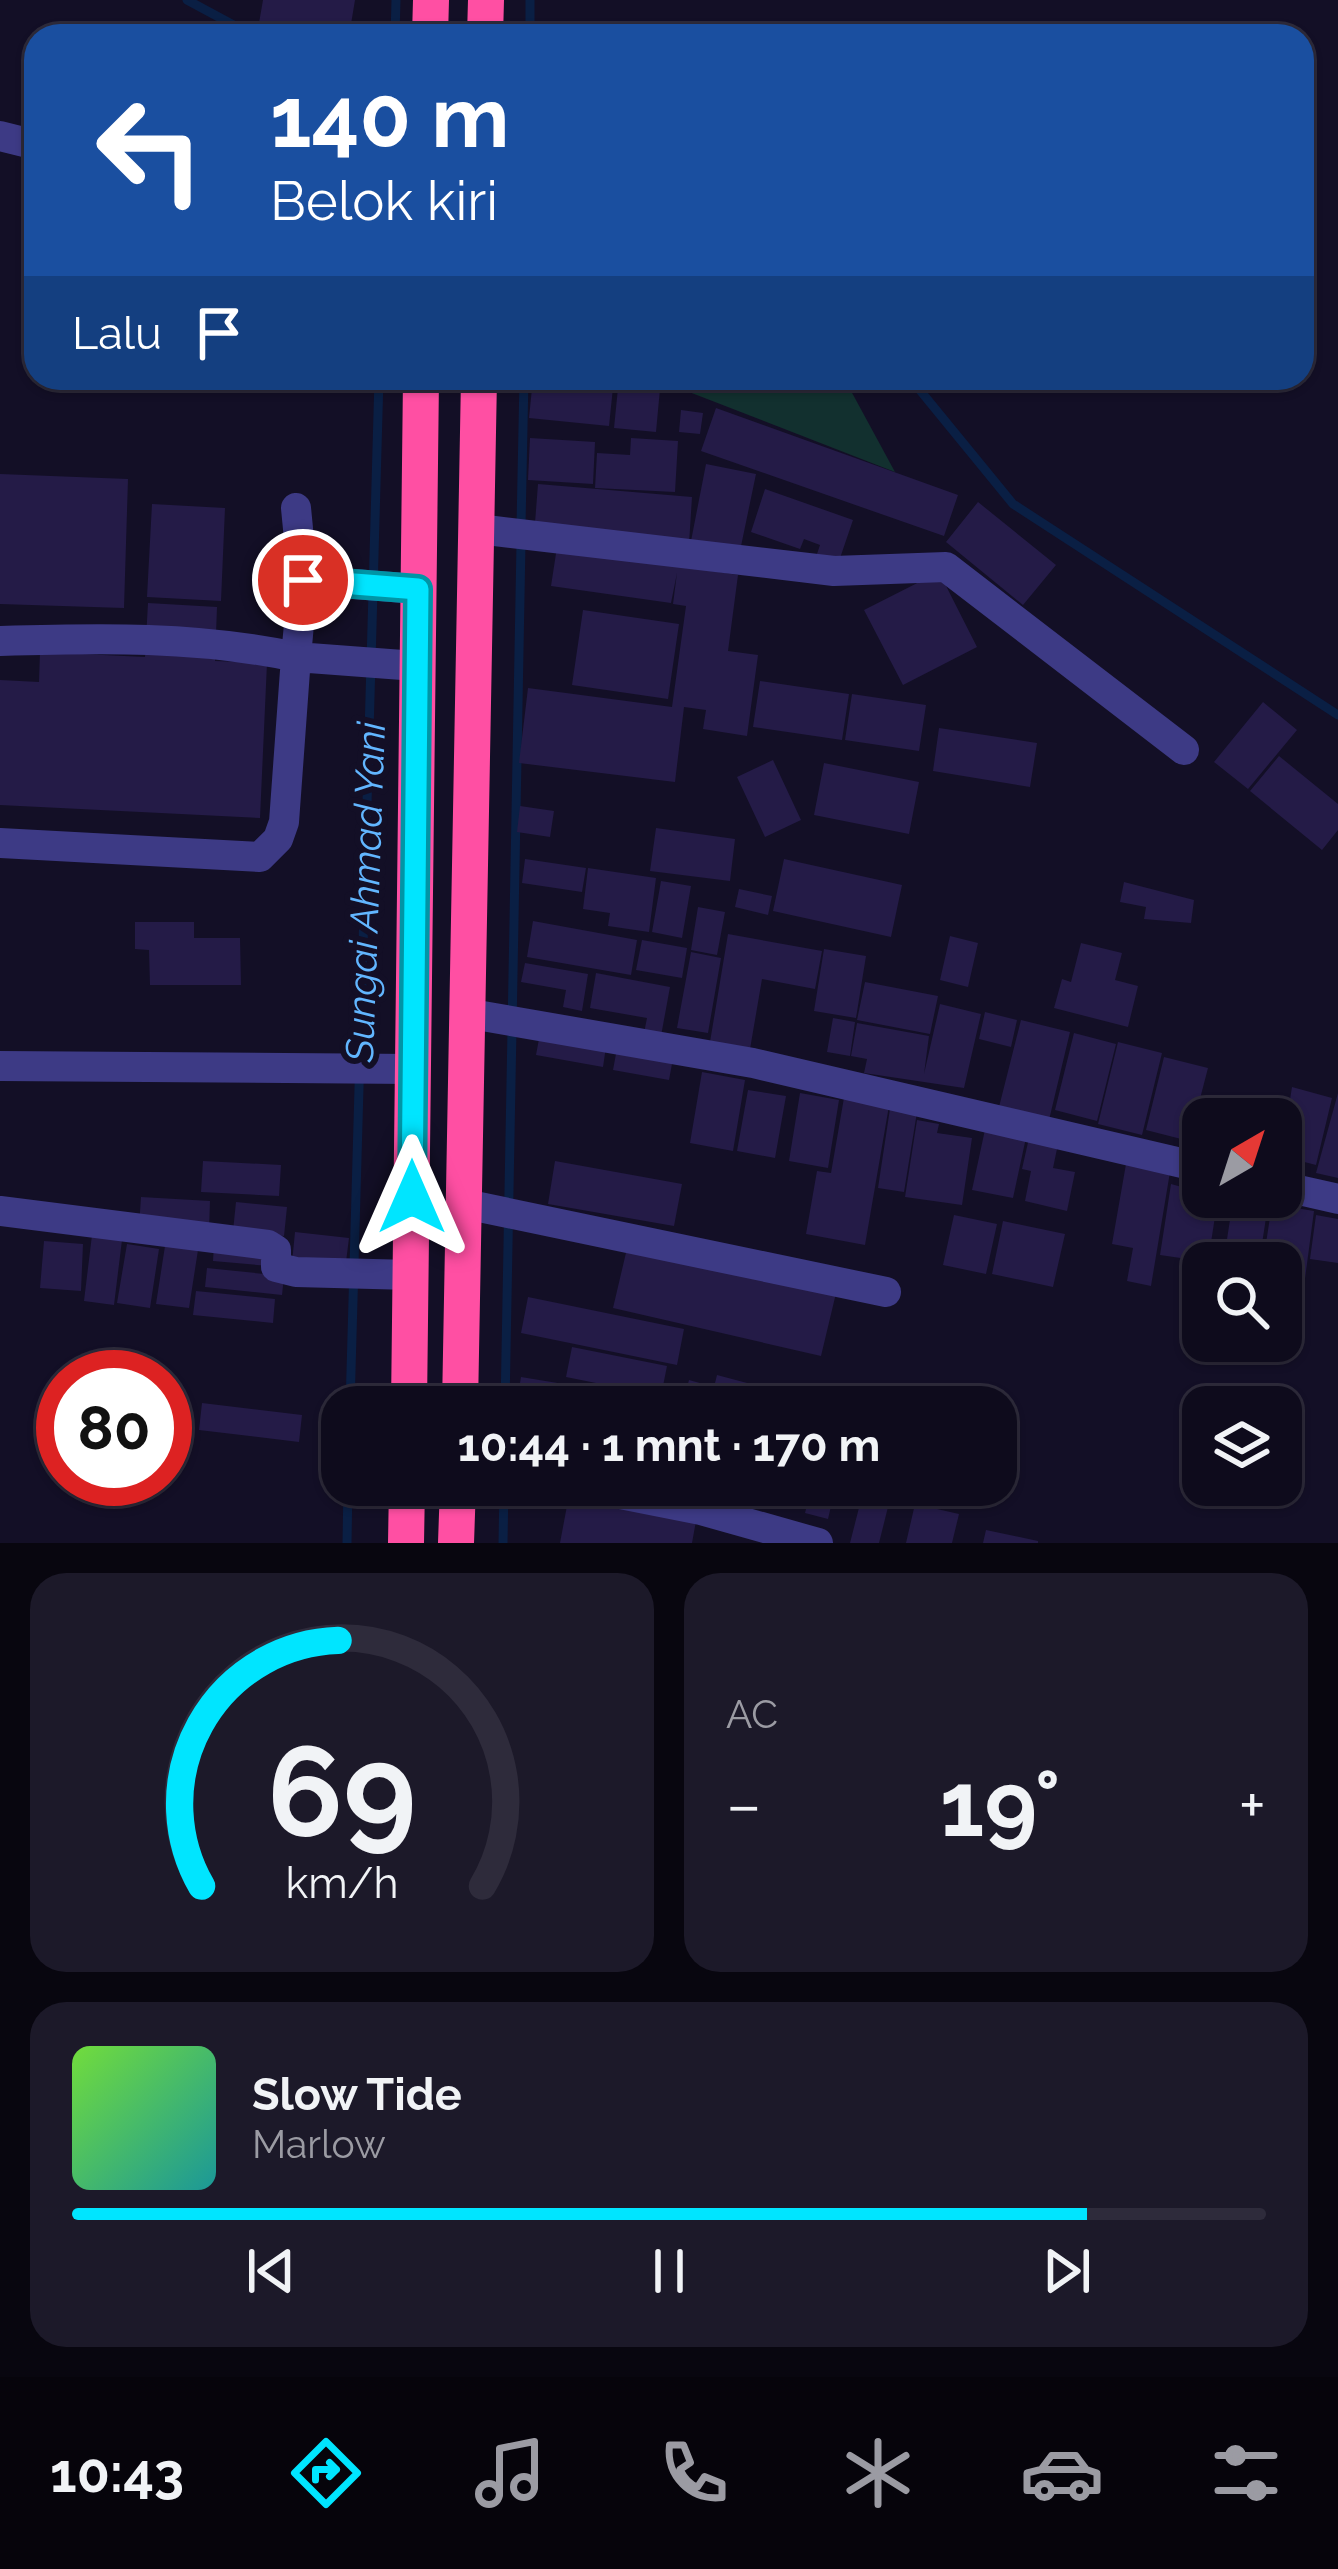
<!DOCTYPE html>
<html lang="id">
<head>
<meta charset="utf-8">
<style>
	:root { --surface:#0e0b1c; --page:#1c1929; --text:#f1f3f6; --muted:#9b9ba3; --line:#2e2b3b; --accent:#00e5ff }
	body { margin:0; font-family:Raleway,sans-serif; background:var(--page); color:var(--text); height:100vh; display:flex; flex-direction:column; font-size:45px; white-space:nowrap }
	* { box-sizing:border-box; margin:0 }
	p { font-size:39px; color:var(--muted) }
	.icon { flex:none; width:66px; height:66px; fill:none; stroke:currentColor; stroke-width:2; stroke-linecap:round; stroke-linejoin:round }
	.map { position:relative; height:1543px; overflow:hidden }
	.sheet { display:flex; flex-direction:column; gap:30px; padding:30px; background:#08060f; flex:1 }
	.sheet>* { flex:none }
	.banner { position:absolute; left:24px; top:24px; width:1290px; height:366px; border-radius:36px; box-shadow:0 3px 9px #0004,0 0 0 3px var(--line); background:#1a4fa0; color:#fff; overflow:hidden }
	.needle { width:78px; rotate:39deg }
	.tools { position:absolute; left:1182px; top:1098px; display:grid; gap:24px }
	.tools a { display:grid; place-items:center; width:120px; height:120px; border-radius:24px; background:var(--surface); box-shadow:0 3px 9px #0004,0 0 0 3px var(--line); font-size:60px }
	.speed { position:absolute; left:36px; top:1350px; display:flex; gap:24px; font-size:60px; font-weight:700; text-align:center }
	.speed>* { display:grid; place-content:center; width:156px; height:156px; border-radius:50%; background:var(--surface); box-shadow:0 3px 9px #0004,0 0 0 3px var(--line); line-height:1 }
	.speed .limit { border:18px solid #d22; background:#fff; color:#111 }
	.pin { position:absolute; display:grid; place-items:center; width:102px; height:102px; color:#fff; margin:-51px; border:6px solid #fff; border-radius:50%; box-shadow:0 3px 12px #0007 }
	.me { position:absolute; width:132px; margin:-66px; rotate:0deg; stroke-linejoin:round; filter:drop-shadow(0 0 9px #0008) }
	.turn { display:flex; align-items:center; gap:42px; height:252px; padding:0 48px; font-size:54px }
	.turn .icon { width:156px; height:156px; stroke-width:2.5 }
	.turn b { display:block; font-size:84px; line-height:102px }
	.then { display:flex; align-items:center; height:114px; padding:0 48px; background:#0003; gap:24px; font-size:45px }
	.big { font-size:90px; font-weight:700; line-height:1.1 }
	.sheet .card { flex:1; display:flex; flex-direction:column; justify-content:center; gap:18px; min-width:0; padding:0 42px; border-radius:36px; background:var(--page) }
	.sheet .dial { align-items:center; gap:0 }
	.dial svg { height:312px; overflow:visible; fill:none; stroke:var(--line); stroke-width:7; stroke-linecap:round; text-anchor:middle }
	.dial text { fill:var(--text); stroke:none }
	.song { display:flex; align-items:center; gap:36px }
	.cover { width:144px; height:144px; border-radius:18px; background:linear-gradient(135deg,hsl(100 70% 55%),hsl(180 70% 35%)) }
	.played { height:12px; border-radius:6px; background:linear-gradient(90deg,var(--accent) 85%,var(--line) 85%) }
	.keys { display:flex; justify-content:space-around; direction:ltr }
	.heat { display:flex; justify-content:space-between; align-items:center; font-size:66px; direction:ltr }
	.sheet .tiles { flex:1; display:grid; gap:30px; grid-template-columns:1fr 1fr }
	.card:last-child { grid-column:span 2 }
	.trip { position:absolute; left:321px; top:1386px; width:696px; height:120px; border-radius:36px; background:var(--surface); box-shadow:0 3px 9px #0004,0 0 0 3px var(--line); font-weight:700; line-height:120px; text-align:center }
	.tab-bar { display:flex; height:192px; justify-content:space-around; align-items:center; background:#06040b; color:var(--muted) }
	.tab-bar .icon { width:84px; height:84px }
	.tab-bar .selected { color:var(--accent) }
	.tab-bar b { font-size:54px; color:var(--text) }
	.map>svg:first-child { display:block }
	.green { fill:#12302f }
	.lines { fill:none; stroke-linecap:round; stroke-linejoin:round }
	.stream { stroke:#0a1f44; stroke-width:9 }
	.building { fill:#241b47 }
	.minor { stroke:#3d3a85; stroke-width:30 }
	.highway { stroke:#ff4fa3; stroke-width:36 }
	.route-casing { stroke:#0095a6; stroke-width:30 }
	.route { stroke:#00e5ff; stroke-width:21 }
	.labels { text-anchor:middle; stroke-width:12; stroke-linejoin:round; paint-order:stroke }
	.water-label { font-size:39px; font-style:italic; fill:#62b6ff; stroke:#130f26 }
</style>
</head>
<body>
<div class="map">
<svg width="1338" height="1543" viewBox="0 0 1338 1543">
	<rect width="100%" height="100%" fill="#130f26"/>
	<path class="green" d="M653 378H844L895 472Z"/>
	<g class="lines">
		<path class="stream" d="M187 0 254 36
			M395 36 396 0
			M530 36V0
			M910 378 1013 504 1338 715
			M521 526 524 378
			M350 1407 379 378
			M505 1407 521 543
			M347 1543 348 1485
			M503 1543 504 1485"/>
	</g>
	<path class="building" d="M263 0H355L349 36 259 23Z
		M533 378H614L609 426 529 418Z
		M619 378H661L656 432 614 428Z
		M716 408 958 495 944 536 701 451Z
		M681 410 703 413 700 434 679 432Z
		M530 438 595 442 593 484 528 480Z
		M631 438 678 441 675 492 595 488 597 453 630 455Z
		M706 464 756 474 740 551 691 541Z
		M0 474 128 479 124 608 0 604Z
		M538 484 692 497 689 544 535 523Z
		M765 489 853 520 838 564 816 557 820 545 804 539 800 549 751 532Z
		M978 502 1056 565 1023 605 946 542Z
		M152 504 225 508 221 601 147 597Z
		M557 547 738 575 728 651 758 655 747 736 703 729 706 710 684 707 675 782 519 763 528 688 672 707 686 606 673 604 677 573 671 603 551 586Z
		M939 572 977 647 903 685 864 610Z
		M148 603 217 607 215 661 267 663 260 818 0 805V680L39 682 40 652 145 657Z
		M583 610 679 624 668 699 572 685Z
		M760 681 849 694 842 740 753 727Z
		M852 694 926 705 919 751 845 740Z
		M1263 702 1297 730 1248 789 1214 762Z
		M939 728 1037 743 1030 787 933 771Z
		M1279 756 1338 804V830L1322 850 1250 791Z
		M773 760 801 820 765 837 737 777Z
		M824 763 919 782 909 834 814 815Z
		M520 806 554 811 550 837 517 832Z
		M656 828 735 839 730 881 650 871Z
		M525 859 586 868 582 892 522 883Z
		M784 859 902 885 891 937 773 911Z
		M588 868 656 878 649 932 608 926 610 913 583 909Z
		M661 881 691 886 682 938 652 932Z
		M1124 882 1194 900 1191 923 1144 919 1146 907 1120 902Z
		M739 889 772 896 768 915 735 907Z
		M698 907 725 912 717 955 691 950Z
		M533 921 637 940 631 975 527 957Z
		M135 922H194V938H240L241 985H150L149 950 135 949Z
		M728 934 822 951 815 989 762 979 749 1055 709 1048Z
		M950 936 978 943 968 987 940 980Z
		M642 940 687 948 682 978 636 970Z
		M1081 943 1122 953 1115 980 1138 986 1128 1027 1054 1008 1062 979 1071 982Z
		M824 949 866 956 856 1018 814 1011Z
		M691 952 721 958 708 1033 677 1028Z
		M525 963 588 974 582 1011 563 1007 566 990 521 982Z
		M596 973 670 987 661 1036 644 1033 647 1018 590 1008Z
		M865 982 938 996 930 1034 857 1020Z
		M940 1004 981 1014 964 1088 864 1073 867 1059 851 1056 857 1023 929 1036 924 1074Z
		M985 1012 1017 1020 1011 1047 979 1039Z
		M833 1018 855 1022 850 1056 827 1052Z
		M1021 1020 1070 1032 1049 1120 999 1107Z
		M541 1028 607 1040 603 1067 536 1055Z
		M1074 1033 1116 1044 1097 1121 1055 1110Z
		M1118 1042 1162 1053 1142 1135 1098 1124Z
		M618 1043 674 1053 669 1080 613 1070Z
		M1164 1057 1208 1068 1189 1141 1146 1130Z
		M702 1072 745 1080 733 1151 690 1143Z
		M1292 1087 1332 1098 1316 1165 1281 1156Z
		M748 1090 786 1096 775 1158 737 1151Z
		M845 1092 890 1100 865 1245 806 1234 817 1171 831 1173Z
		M800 1093 839 1100 828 1168 789 1161Z
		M1338 1093V1178L1316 1173Z
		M891 1102 918 1106 904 1192 878 1188Z
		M917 1120 939 1124 937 1133 972 1138 962 1205 905 1197Z
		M986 1125 1027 1133 1013 1198 972 1190Z
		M1029 1138 1058 1144 1053 1168 1075 1172 1067 1211 1025 1201 1031 1171 1022 1169Z
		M203 1161 281 1165 279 1196 201 1192Z
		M555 1161 682 1184 674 1226 548 1204Z
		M1126 1164 1170 1172 1151 1286 1127 1281 1133 1248 1112 1244Z
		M1171 1184 1218 1197 1208 1262 1160 1255Z
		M141 1197 210 1201 209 1231 139 1227Z
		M1233 1200 1268 1205 1259 1263 1224 1259Z
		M236 1202 287 1207 284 1236 233 1231Z
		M1272 1204 1314 1211 1304 1286 1281 1282V1263H1263Z
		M954 1215 997 1224 986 1274 943 1265Z
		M1316 1215 1338 1219V1263L1310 1259Z
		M1003 1221 1065 1234 1053 1287 992 1274Z
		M295 1232 349 1238 345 1270 292 1263Z
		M92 1235 122 1240 114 1305 84 1301Z
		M629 1240 837 1289 821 1356 613 1308Z
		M44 1241 83 1244 81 1291 40 1288Z
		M127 1244 159 1249 150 1308 117 1303Z
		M214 1245 271 1250 269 1266 213 1261Z
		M165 1246 198 1250 189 1308 156 1304Z
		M207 1268 284 1276 282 1295 205 1287Z
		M196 1291 275 1299 273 1323 193 1315Z
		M528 1297 684 1329 677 1365 521 1333Z
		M572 1347 667 1366 661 1396 566 1377Z
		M717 1375 792 1395 789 1407H682L689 1380 714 1387Z
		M521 1377 661 1400 660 1407H516Z
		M202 1403 302 1415 299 1442 199 1430Z
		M812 1485H836L828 1519 805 1513Z
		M863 1492 890 1499 879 1543H850Z
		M569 1495 696 1521 692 1543H560Z
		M915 1504 959 1514 952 1543H906Z
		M986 1530 1038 1541V1543H983Z"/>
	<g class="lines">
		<path class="minor" d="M0 136 36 145
			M478 529 834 571 946 567 1184 750
			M303 580 417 589
			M0 641C100 638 197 636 296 657L303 580 296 508
			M0 843 260 857 278 839 284 822 296 657 416 666
			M471 1014 753 1063 1203 1168
			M0 1066 413 1069
			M1281 1186 1338 1199
			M465 1204 886 1292
			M0 1211 268 1245 276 1250V1267L296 1272 411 1275
			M575 1485 701 1510 818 1543"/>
		<path class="highway" d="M430 36 431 0
			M485 36 486 0
			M409 1407 421 378
			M460 1407 479 378
			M406 1543 407 1485
			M456 1543 458 1485"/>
	</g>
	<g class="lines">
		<defs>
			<path id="route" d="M303 580 418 589 412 1197"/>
		</defs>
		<use href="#route" class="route-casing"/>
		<use href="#route" class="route"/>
	</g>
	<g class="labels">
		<g class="water-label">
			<text transform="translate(365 892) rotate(-88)" y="14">Sungai Ahmad Yani</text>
		</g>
	</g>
</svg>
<div class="tools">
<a><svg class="needle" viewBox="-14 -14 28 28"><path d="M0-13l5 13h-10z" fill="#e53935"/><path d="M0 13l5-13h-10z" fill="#9b9ba3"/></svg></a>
<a><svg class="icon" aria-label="search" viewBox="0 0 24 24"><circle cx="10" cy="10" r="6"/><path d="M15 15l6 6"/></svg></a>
<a><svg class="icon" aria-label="layers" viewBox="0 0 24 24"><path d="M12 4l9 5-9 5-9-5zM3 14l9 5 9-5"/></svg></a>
</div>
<div class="speed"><div class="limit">80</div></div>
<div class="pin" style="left:303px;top:580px;background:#d93025"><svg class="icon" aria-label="arrive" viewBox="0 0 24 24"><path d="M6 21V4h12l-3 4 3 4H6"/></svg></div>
<svg class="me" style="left:412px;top:1197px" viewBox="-20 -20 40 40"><path d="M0-17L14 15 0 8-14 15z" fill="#00e5ff" stroke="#fff" stroke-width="4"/></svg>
<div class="trip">10:44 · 1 mnt · 170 m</div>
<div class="banner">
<div class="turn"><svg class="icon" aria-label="left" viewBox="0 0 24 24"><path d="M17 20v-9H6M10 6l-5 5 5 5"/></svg><div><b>140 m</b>Belok kiri</div></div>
<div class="then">Lalu<svg class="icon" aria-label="arrive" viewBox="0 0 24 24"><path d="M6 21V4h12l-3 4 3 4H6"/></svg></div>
</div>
</div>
<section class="sheet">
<div class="tiles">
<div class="card dial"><svg viewBox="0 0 100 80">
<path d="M14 69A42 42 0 1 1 86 69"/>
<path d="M14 69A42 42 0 0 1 49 6" stroke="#00e5ff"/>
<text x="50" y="56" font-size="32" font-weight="700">69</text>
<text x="50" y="72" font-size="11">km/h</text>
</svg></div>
<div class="card"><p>AC</p>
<div class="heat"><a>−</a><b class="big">19°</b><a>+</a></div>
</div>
<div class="card">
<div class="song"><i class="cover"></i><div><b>Slow Tide</b><p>Marlow</p></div></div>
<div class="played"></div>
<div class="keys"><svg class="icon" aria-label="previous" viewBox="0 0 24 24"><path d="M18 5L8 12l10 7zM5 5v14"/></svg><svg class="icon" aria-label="pause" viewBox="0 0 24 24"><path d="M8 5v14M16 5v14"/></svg><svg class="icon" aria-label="next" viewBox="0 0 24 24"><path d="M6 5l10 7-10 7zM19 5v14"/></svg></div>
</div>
</div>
</section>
<nav class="tab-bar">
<b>10:43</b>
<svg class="icon selected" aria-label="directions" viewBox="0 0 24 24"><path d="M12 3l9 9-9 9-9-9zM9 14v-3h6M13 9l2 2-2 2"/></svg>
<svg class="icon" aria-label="music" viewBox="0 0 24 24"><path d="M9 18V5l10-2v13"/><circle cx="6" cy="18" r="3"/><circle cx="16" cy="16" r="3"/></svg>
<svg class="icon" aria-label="phone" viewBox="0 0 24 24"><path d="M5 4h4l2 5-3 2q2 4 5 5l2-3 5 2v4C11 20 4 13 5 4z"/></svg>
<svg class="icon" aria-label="climate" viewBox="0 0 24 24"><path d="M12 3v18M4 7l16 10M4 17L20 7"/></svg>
<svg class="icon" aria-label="car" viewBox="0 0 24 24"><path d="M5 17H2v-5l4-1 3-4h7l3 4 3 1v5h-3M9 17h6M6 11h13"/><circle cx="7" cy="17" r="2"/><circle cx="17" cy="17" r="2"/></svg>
<svg class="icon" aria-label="filters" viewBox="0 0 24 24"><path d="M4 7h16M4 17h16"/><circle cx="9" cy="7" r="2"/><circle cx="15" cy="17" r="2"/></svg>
</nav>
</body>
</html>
